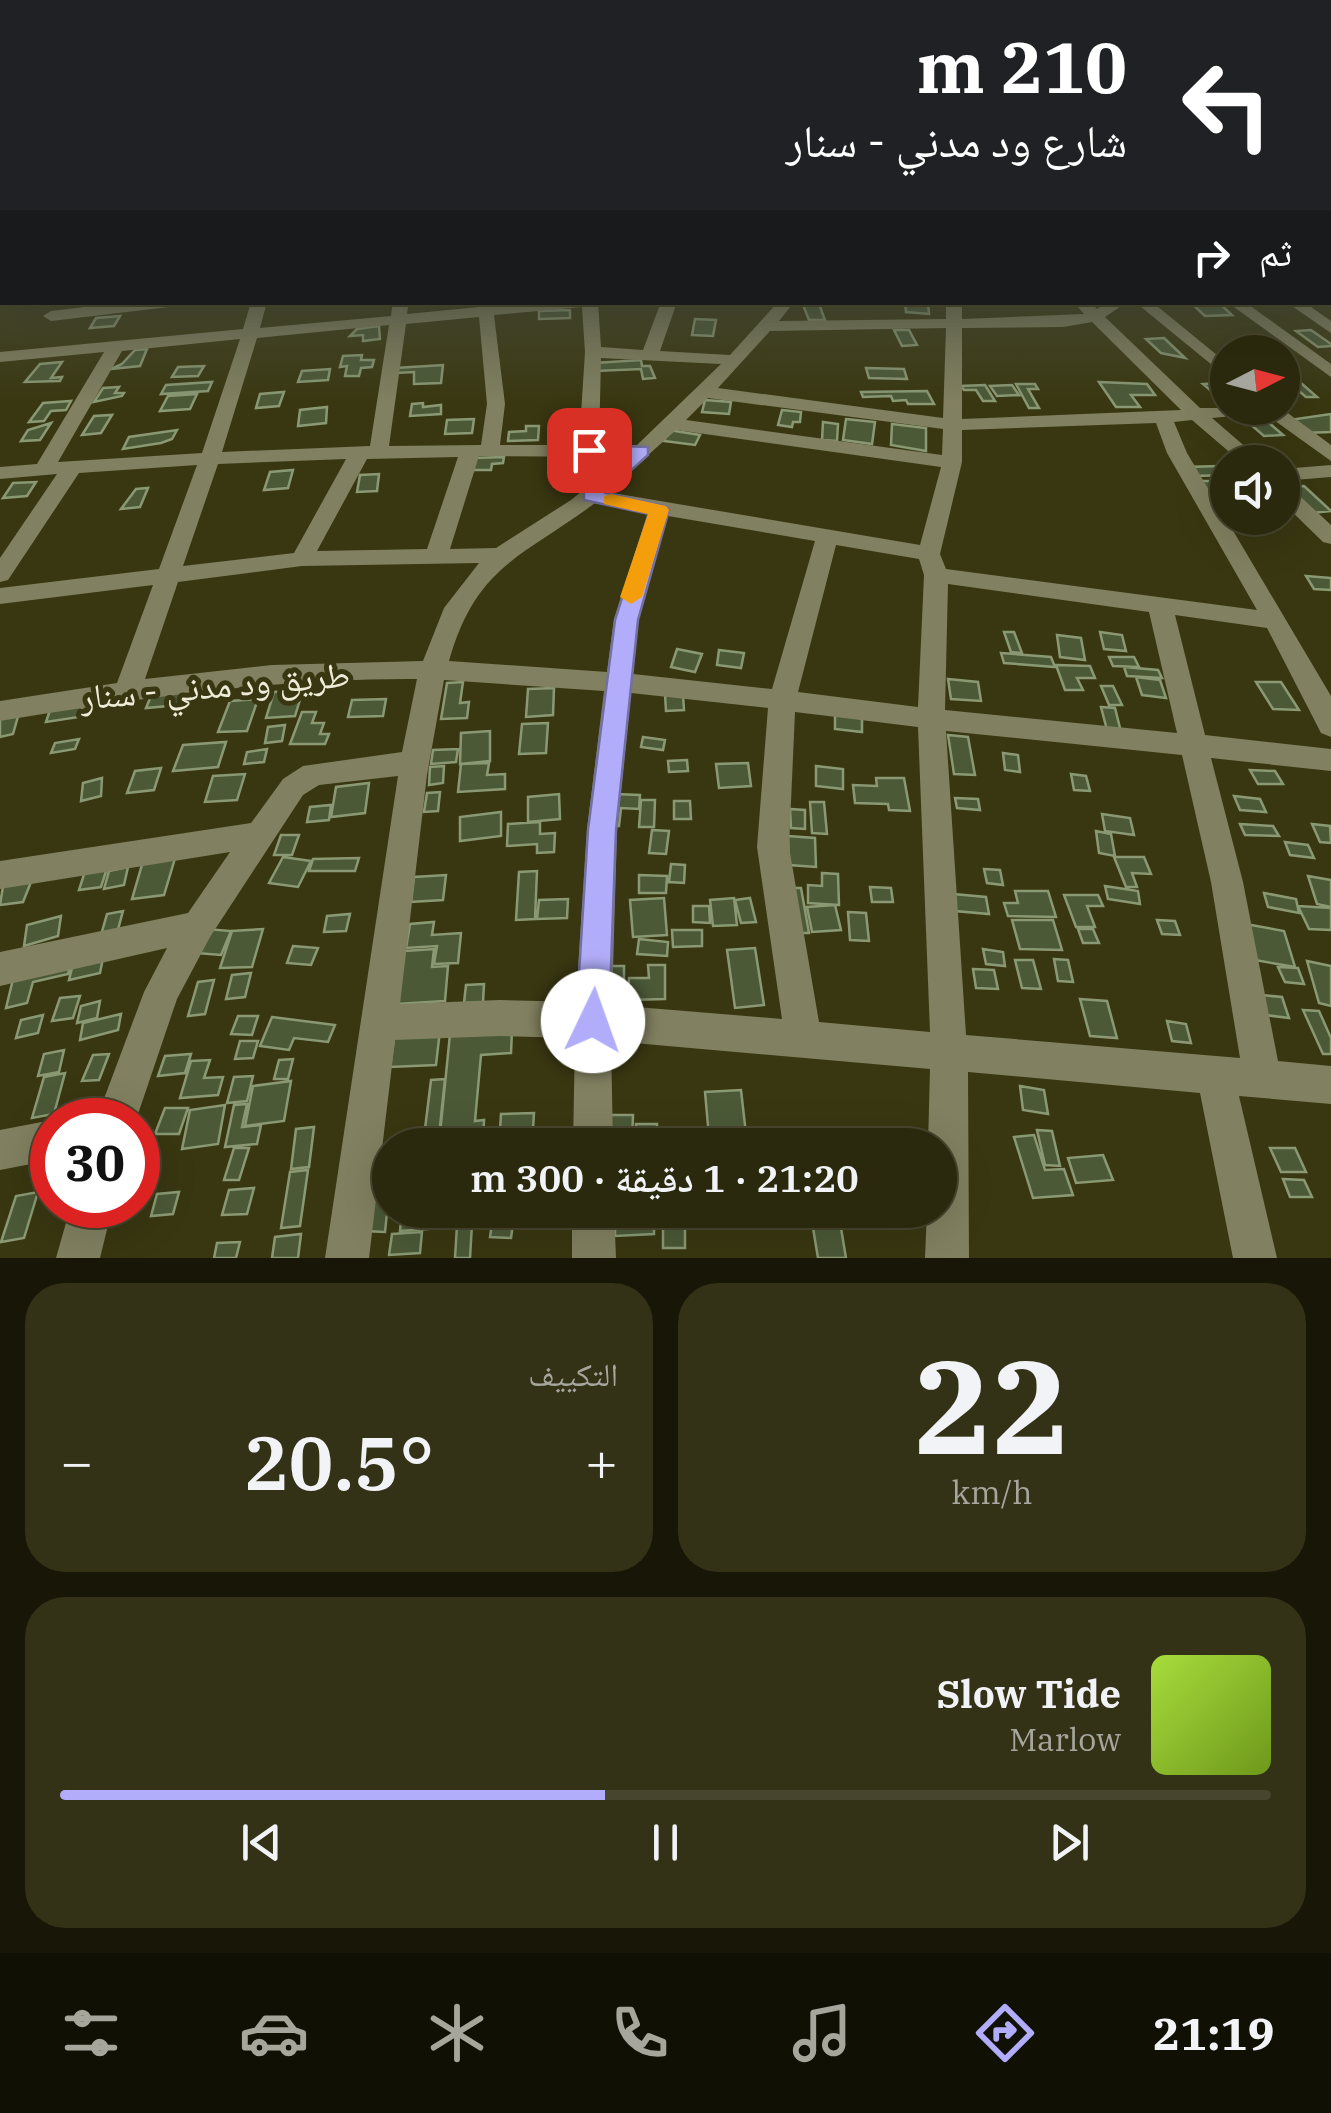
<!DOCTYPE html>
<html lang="ar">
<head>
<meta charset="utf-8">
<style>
	:root { --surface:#2b290d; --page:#333116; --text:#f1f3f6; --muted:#a6a69d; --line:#47452e; --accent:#b1adfa }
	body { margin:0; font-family:"IBM Plex Serif","Noto Naskh Arabic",serif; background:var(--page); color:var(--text); direction:rtl; height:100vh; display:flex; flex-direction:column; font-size:38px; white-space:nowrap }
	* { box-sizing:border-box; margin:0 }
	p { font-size:32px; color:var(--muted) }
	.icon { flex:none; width:55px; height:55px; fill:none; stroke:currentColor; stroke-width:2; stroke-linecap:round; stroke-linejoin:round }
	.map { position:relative; height:1258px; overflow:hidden; direction:ltr }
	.sheet { display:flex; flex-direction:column; gap:25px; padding:25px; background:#181707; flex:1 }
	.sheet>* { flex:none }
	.banner { position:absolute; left:0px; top:0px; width:1332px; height:305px; box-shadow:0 10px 40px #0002,0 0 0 2px var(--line); direction:rtl; background:#202124; color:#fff; overflow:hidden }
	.needle { width:65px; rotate:84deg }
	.buttons { position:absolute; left:1210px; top:335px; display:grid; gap:20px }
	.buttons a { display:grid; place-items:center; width:90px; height:90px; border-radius:50%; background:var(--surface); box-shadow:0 10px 40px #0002,0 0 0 2px var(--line); font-size:50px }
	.speed { position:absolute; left:30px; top:1098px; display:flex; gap:20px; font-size:50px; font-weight:700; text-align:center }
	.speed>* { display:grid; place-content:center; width:130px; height:130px; border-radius:50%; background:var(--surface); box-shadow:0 10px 40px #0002,0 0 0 2px var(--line); line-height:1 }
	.speed .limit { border:15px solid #d22; background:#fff; color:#111 }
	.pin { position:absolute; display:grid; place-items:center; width:85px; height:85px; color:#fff; margin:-42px; border-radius:20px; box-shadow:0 5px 15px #0006 }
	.me { position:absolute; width:110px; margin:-55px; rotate:3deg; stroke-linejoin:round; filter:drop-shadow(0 0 8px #0008) }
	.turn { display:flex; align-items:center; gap:35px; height:210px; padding:0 40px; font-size:45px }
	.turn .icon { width:130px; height:130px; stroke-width:2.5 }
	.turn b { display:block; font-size:70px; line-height:85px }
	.then { display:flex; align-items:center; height:95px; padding:0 40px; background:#0003; gap:20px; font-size:38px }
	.big { font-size:75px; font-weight:600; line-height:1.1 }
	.sheet .tile { flex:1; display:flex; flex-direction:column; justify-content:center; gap:15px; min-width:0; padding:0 35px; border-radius:40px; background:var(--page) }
	.sheet .dial { align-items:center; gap:0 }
	.dial b { font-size:130px; line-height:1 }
	.song { display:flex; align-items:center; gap:30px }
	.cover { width:120px; height:120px; border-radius:15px; background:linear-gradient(135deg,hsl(80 70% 55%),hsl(80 70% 35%)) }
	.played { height:10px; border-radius:5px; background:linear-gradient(90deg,var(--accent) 45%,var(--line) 45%) }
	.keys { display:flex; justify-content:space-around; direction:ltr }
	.heat { display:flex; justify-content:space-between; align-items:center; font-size:55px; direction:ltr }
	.sheet .tiles { flex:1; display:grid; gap:25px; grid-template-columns:1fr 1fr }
	.tile:last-child { grid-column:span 2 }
	.trip { position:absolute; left:372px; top:1128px; width:585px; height:100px; border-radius:50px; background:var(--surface); box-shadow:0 10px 40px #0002,0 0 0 2px var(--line); font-weight:600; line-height:100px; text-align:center; direction:rtl }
	.menu { display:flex; height:160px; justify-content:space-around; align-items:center; background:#111005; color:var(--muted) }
	.menu .icon { width:70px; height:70px }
	.menu .current { color:var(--accent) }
	.menu b { font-size:45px; color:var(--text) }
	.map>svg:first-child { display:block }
	.building { fill:#4b5937; stroke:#8a9974; stroke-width:2.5 }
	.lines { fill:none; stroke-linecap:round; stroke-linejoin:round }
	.minor { fill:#818060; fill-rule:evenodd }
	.route { fill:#b1adfa; stroke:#7370a2; stroke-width:2.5 }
	.slow { fill:#f59e0b }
	.labels { text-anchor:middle; stroke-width:10; stroke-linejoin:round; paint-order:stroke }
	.street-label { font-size:35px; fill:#edecd7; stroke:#393711 }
</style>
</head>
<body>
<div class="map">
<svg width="1331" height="1258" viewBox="0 0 1331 1258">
	<rect width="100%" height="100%" fill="#393711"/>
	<path class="building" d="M905 302 928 303 929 314 906 312Z
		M1190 302H1218L1232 315 1205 316Z
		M819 304 825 320H809L803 305Z
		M570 310V318L539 319V311Z
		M120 316 114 326 90 328 96 318Z
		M695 319 716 320 713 336 692 335Z
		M379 326 380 339 363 341V335L350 336 357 329Z
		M894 330H909L917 345 902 346Z
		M1311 330 1331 344V346L1318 347 1296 331Z
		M1164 338 1185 358 1161 353 1146 339Z
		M147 349 140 366 111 369 122 364 135 350Z
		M362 355 361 360H374L372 367 361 368 359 376H345L347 366 340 367 343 356Z
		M641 360 642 366H650L655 378 643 379 641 369 596 371 595 363Z
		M62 362 51 378 62 377 60 381 25 382 40 364Z
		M443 365 441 383 414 384V372L395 373V368Z
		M204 366 198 376 172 377 178 367Z
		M866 368 904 369 907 379 869 378Z
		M330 369 328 380 298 382 302 371Z
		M212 382 208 391 161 394 166 385Z
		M1099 382 1147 384 1155 395H1131L1140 407H1116Z
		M1099 382 1147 384 1155 395H1131L1140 407H1116Z
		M1221 383 1228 389V405L1203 384Z
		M1301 383 1317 397H1306L1298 390 1282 391V384Z
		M1016 384H1035L1038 389H1028L1039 408H1029Z
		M985 385 995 401H983L976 390H964L961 386Z
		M1012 385 1019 395 997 396 990 386Z
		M119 387 115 393H124L122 396 94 402 103 388Z
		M927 391 934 404H908L906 400 893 401 891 396 863 397 861 392Z
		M284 392 279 406 256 408 260 394Z
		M197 394 190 409 160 411 168 396Z
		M705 400 731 402 729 414 702 412Z
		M71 401 66 410 51 411 44 421 29 422 43 403Z
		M423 403V407L441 405V414L410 416 412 404Z
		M327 407 326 423 298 426 300 410Z
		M782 410 801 412 800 422H793L792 427 778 425Z
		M1331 414V432L1303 433 1289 420Z
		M112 415 101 433 82 435 94 416Z
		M474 419 472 433 445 434 447 420Z
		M846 419 875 422 872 444 843 440Z
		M823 422 838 424 837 441 822 440Z
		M1268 422 1283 435 1264 436 1249 423Z
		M51 423 40 440 21 441 28 430Z
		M892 424 926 428V451L891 445Z
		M526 426H539L538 440 508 441 509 432 526 431Z
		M177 430 172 439 161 443 123 449 129 437Z
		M669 430 700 435 695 445 664 441Z
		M504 457 503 463 492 464 491 470H469L471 458Z
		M575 466 590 472 578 483 562 477Z
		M1219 466 1227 475 1195 476 1187 467Z
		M1219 466 1227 475 1195 476 1187 467Z
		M293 470 288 488 264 490 270 472Z
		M379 474 377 491 357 492 360 475Z
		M1197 481H1228V502H1209Z
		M1197 481H1228V502H1209Z
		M36 482 27 496 3 498 13 483Z
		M1304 486 1331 511 1312 513 1285 487Z
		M148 488 140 507 121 509 136 489Z
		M1306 576 1331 578V590L1314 589Z
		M1004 632H1014L1022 653 1011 652Z
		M1100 632 1122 635 1126 651 1104 649Z
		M1057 635 1081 638 1085 660 1060 657Z
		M677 649 702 654 695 672 671 667Z
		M719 650 744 653 741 668 717 665Z
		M1001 653 1051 657 1055 667 1004 663Z
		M1109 657H1134L1139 667 1113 666Z
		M1056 665 1090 666 1095 678H1077L1083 690H1065Z
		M1124 667 1158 670 1162 678 1127 676Z
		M1136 677 1160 680 1166 698 1142 695Z
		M948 679 978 682 981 701 951 699Z
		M306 680 295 716 266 718 274 692 289 691 292 681Z
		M463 682 460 703 469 702 467 718 441 719 447 683Z
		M1256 682H1281L1299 710 1273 709Z
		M1101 686H1113L1122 705H1109Z
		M554 688 553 715 526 717 528 689Z
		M187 689 180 705 146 708 153 691Z
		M665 694H683L684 710 666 711Z
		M258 699 247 731 218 732 230 701Z
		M386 699 383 716 348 717 352 700Z
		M84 703 79 717 46 722 51 707Z
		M1101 707 1115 708 1121 732 1107 730Z
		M302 712H316L312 723H324L320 734H329L325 744H290Z
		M835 712 862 715V732L835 729Z
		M19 713 13 734 0 737V717Z
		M548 723 546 753 519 754 522 724Z
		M285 725 282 741 265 743 268 727Z
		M490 731V761L460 764 461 733Z
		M948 735 968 737 975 775 954 774Z
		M643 737 665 740 663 750 641 747Z
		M79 739 75 749 51 753 55 743Z
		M226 742 218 767 173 771 183 745Z
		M267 749 264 762 244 764 247 752Z
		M458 749 456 762 431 764 433 750Z
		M1003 753 1018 755 1020 772 1005 770Z
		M687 760 688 771 669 772 668 761Z
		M489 763 487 775 505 774V789L458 792 461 764Z
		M748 763 751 786 719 788 716 764Z
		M444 766 443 783 429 785 430 767Z
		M816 766 843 769V789L816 786Z
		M161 768 154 790 127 793 135 771Z
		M1250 770 1275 771 1283 784H1258Z
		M245 774 237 800 205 802 213 776Z
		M1071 774 1086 776 1090 791 1074 790Z
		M102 778 101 796 81 801 83 783Z
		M876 778H904L910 811 889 810 888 804 855 803 853 785 877 786Z
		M369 783 365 813 331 817 336 787Z
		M440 792 438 811 424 812 427 793Z
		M559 794 560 819 528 822V797Z
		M614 794 640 795 639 809 621 808 619 826H611Z
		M1234 796 1260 799 1266 812 1240 810Z
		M955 798 978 799 980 810 957 808Z
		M641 800H655L654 827H639Z
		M674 801H690L691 819H674Z
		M810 802H824L827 834 812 833Z
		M331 805 329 820 307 822 310 807Z
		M790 809 805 810V829L791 828Z
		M501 812V836L460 841V817Z
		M1102 814 1130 818 1134 835 1105 831Z
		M540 822V834L555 833 554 852 537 853V844L507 846 508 824Z
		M1240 824 1273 826 1279 836 1245 835Z
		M1312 824 1330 826 1331 843 1320 842Z
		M652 830 669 831 666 854 649 853Z
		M1096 831 1111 834 1115 856 1099 853Z
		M281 835H299L292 855H274Z
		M788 836 815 838 816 867 789 865Z
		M1285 842 1308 845 1314 858 1290 855Z
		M176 855 164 895 132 899 144 858Z
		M283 857 311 861 298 887 269 883Z
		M1114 857H1144L1151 874 1132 873 1137 887H1126Z
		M359 858 355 871H309L313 859Z
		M671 864 685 865 684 883 669 882Z
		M108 865 101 887 79 890 86 868Z
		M128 867 124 885 104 889 109 871Z
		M984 869 1000 870 1003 885 987 883Z
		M537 871 535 919 516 920 519 872Z
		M822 873 838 874 839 905 808 903V885L822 886Z
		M446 875 443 900 411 902 414 877Z
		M639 875 667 876 666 893H639Z
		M1308 876 1331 880V907L1317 904Z
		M33 877 23 902 0 905 4 880Z
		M1105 886 1138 891 1140 904 1108 899Z
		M870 887 891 888 893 902H872Z
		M785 888H801L809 933H792Z
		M1015 891H1048L1056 917 1008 916 1004 903H1018Z
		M1264 893 1296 899 1299 913 1268 907Z
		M953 894 986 897 989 914 955 911Z
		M1064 895H1098L1103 906H1087L1095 927H1076Z
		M664 898 667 935 633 937 630 900Z
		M734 898 737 925 713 926 710 900Z
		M750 898 756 922 741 923 735 900Z
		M568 899 567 918 537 919 539 900Z
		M835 905 841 930 812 932 807 907Z
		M693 906H709L710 923 693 922Z
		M1298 906 1331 908V930L1309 929Z
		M123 911 117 933 101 935 107 914Z
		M848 912 866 913 869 941 850 940Z
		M350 914 346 931 324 932 327 916Z
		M61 916 58 936 24 946 27 925Z
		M1012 920H1053L1062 950 1020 949Z
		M1157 920 1175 921 1180 935 1162 934Z
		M434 922 432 935 461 933 458 963 434 964 437 946 406 948 410 924Z
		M1240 923 1284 931 1295 967 1249 959Z
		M194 928 231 931 221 955 183 952Z
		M263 929 252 967 220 968 232 931Z
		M1078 929H1093L1099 943H1083Z
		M672 930H702V946L673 947Z
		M639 939 668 942 667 956 637 954Z
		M293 946 318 948 311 965 287 963Z
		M755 948 764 1005 735 1008 727 950Z
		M434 949 432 967 448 966 445 1001 397 1004 404 951Z
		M983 949 1003 952 1005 966 986 964Z
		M104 953 100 973 69 980 74 960Z
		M72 958 68 974 33 982 27 1003 6 1008 15 971Z
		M1054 959 1068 960 1073 982 1058 981Z
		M1015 960H1033L1041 989 1022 988Z
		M1307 961 1331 966V1006L1319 1003Z
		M648 965H665V999L628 1000 629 978H649Z
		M601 966H624V993H600Z
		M1278 967 1298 968 1304 984 1285 982Z
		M973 969 994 970 998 989 976 988Z
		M251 973 245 997 226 999 232 975Z
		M214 980 205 1014 188 1016 198 982Z
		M484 984 483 1002 464 1003 466 985Z
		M1250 994 1282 997 1289 1018 1257 1014Z
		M80 996 73 1018 52 1021 60 998Z
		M1080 999 1107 1001 1117 1038 1090 1036Z
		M100 1001 97 1018 77 1023 81 1006Z
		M1303 1010 1319 1011 1331 1038V1054H1323Z
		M121 1014 118 1030 80 1040 83 1023Z
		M43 1015 38 1033 16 1038 21 1020Z
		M238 1016H258L252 1035 231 1034Z
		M272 1017 335 1025 328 1042 294 1038 289 1050 260 1046Z
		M1167 1021 1186 1024 1191 1043 1172 1041Z
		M440 1030 436 1065 390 1067 395 1032Z
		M512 1030 511 1053 481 1055 475 1121 484 1120 483 1145 439 1144 450 1034Z
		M240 1041H258L253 1058 235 1059Z
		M64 1050 59 1072 38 1076 44 1054Z
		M109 1054 99 1080 82 1081 93 1055Z
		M191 1054 185 1073 158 1076 165 1056Z
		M293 1059 288 1079H274L279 1060Z
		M210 1060 204 1078 223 1077 218 1095 180 1098 191 1061Z
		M65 1073 54 1114 32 1118 44 1077Z
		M253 1076 247 1101 227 1103 234 1077Z
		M445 1079 438 1145H423L431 1080Z
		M291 1081 284 1121 245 1126 253 1086Z
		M1020 1086 1044 1090 1048 1114 1023 1110Z
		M741 1090 746 1134 709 1137 705 1092Z
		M247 1104 242 1127 261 1125 257 1144 225 1147 234 1105Z
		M225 1105 218 1144 182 1149 190 1110Z
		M165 1108H188L179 1134H155Z
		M534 1113 532 1145H499L501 1114Z
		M609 1115H633L632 1140H608Z
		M636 1124H657V1145H636Z
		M314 1127 309 1167 291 1169 296 1129Z
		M1037 1130 1052 1131 1060 1166 1045 1165Z
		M1034 1135 1045 1170 1064 1169 1073 1195 1033 1198 1014 1137Z
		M234 1148H249L239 1180H224Z
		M1270 1148H1295L1306 1172H1281Z
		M1103 1155 1113 1180 1076 1183 1068 1158Z
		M308 1170 300 1226 281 1228 290 1172Z
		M1283 1179 1304 1180 1312 1197H1290Z
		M375 1185H390L385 1232 364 1231Z
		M254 1188 247 1214 222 1215 229 1190Z
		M38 1192 24 1238 1 1242 16 1196Z
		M179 1192 173 1214 151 1216 157 1194Z
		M402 1210H457L456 1227 400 1231Z
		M494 1210H515L511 1238 490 1237Z
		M615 1210H654V1234L615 1236Z
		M810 1210H838L846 1258H818Z
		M663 1211H685V1248H663Z
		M472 1224 470 1258H455L457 1225Z
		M422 1232 420 1253 389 1255 392 1234Z
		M301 1234 298 1258H272L275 1237Z
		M240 1242 236 1258H214L217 1243Z"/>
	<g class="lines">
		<path class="minor" d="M1330 226H1331V233H1330Z
			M1330 279H1331V289H1330Z
			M0 293H2V303H0Z
			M125 302H176L169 307 51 321 43 316 51 311Z
			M251 302H267L260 328 391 316 392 307 399 302 408 307 407 314 479 307 481 302H497L496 306 598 302 601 347 643 350 661 302H677L660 351 730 355 778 302H794L779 321 946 319V302H962V319L1084 314 1077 306 1080 302 1091 303 1097 309 1108 302H1127L1105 317 1200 408H1281L1331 445V461L1264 413 1212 418 1263 462H1241L1192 420 1174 422 1187 453 1331 696V737L1321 733 1267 628 1175 615 1205 735 1331 749V771L1211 758 1243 882 1278 1061 1331 1066V1104L1239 1096 1277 1258H1233L1200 1093 968 1072 969 1258H925L927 1210H940V1145H928L930 1069 611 1041 613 1145H573L575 1038 499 1036 395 1040 369 1258H325L398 776 319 785 303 795 210 937 177 999 136 1120H96L144 992 167 948 0 986V952L188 913 230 852 0 889V861L251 823 283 779 303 766 402 752 417 679C277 678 138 698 0 721V701L117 683 153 585 0 604V588L159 569 197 465 79 473 8 580 0 582V558L57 474 0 479V467L37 464 104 352 0 362V352L243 329ZM582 307 585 352 579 445H500L505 404 494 315ZM479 317 487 404 481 445 389 446 406 324ZM1092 322 1181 410 962 419V328L1063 327ZM389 325 370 446 222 452 257 338ZM946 328 943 418 718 388 770 331ZM240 339 202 453 58 462 122 351ZM601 358 721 364 637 445H599ZM708 398 943 429 942 455 686 420ZM1156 423 1167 453 1257 610 946 569 940 554 962 462V430ZM676 430 941 467 920 545 607 492ZM479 456 624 457 571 500 496 548 450 549ZM458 457 427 549 317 551 367 459ZM346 459 294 553 183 566 218 464ZM595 503 648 512 614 619 607 672 449 661C476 565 523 557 595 503ZM668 516 815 541 772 689 633 674 638 619ZM836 545 919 559 924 575 918 707 798 692ZM479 563 444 608 423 661 272 665 145 679 178 582 302 566ZM948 584 1149 612 1177 733 945 710ZM444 680 604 691 587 830 576 1002 499 1000 400 1004 427 775ZM631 693 768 708 757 847 782 1019 612 1005 617 830ZM795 712 918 727 930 1032 819 1022 789 847ZM946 731 1182 755 1211 882 1240 1058 966 1035Z
			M1135 302H1152L1228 364V378Z
			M1227 302H1245L1331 364V377Z
			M1286 302H1304L1331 321V333Z
			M1331 465V477L1282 481V469Z
			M1282 484 1289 486 1331 525V544L1323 542 1282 502Z
			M52 1120V1160L0 1170V1130Z
			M71 1205H113L100 1258H56Z
			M572 1210H614L616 1258H572Z"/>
	</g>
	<linearGradient id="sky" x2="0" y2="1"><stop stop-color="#1f1e09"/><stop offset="0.56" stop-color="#4e5343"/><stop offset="1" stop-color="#4e5343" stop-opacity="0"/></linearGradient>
	<rect width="1331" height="403" fill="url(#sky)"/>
	<path class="route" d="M589 445 648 447V455L606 493 666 506 669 510 638 620 616 830 609 1021 604 1033 593 1038 581 1033 576 1021 588 830 615 620 649 514 584 500V491L625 456 582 454V446Z"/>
	<path class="slow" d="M611 494 666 506 669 510 642 597 631 604 620 597 648 514 604 504V496Z"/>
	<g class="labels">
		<g class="street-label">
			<text transform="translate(215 686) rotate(-5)" y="12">طريق ود مدني - سنار</text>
		</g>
	</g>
</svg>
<div class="buttons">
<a><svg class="needle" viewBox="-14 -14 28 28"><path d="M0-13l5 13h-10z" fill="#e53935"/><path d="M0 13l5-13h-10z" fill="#a6a69d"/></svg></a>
<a><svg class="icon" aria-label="sound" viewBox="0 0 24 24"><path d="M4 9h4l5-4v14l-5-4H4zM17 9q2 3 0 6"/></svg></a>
</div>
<div class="speed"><div class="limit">30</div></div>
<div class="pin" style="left:589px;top:450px;background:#d93025"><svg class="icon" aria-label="arrive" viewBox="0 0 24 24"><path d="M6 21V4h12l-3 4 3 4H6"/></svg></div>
<svg class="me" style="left:593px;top:1021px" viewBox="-20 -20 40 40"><circle r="19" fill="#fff"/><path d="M0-13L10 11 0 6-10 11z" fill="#b1adfa"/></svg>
<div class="trip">21:20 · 1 دقيقة · 300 m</div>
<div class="banner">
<div class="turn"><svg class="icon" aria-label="left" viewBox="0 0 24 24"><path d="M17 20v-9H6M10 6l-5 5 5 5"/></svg><div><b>210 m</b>شارع ود مدني - سنار</div></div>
<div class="then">ثم<svg class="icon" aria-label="right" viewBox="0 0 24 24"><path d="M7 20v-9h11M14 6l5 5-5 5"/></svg></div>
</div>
</div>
<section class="sheet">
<div class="tiles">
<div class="tile dial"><b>22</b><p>km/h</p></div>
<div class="tile"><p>التكييف</p>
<div class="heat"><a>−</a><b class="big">20.5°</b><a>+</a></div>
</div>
<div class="tile">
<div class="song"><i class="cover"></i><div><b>Slow Tide</b><p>Marlow</p></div></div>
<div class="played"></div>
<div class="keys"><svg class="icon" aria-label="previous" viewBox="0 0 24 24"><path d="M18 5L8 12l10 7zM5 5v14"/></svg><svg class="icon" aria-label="pause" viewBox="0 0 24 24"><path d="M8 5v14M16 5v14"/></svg><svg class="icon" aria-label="next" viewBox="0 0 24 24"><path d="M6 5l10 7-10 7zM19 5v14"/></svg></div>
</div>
</div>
</section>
<nav class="menu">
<b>21:19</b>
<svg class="icon current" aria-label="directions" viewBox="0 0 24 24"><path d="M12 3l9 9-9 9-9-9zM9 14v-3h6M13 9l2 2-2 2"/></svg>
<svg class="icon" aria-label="music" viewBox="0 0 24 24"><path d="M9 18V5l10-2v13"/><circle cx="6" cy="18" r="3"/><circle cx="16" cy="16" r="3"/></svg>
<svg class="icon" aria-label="phone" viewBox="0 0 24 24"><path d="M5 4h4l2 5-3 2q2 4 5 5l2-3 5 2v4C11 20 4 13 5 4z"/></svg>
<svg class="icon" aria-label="climate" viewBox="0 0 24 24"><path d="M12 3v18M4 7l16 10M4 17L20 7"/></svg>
<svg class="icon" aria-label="car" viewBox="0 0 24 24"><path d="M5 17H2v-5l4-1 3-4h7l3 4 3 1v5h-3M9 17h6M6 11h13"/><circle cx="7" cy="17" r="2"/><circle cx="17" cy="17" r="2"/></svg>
<svg class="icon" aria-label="filters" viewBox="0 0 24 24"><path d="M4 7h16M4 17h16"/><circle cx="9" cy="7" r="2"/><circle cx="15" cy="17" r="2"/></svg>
</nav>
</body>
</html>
